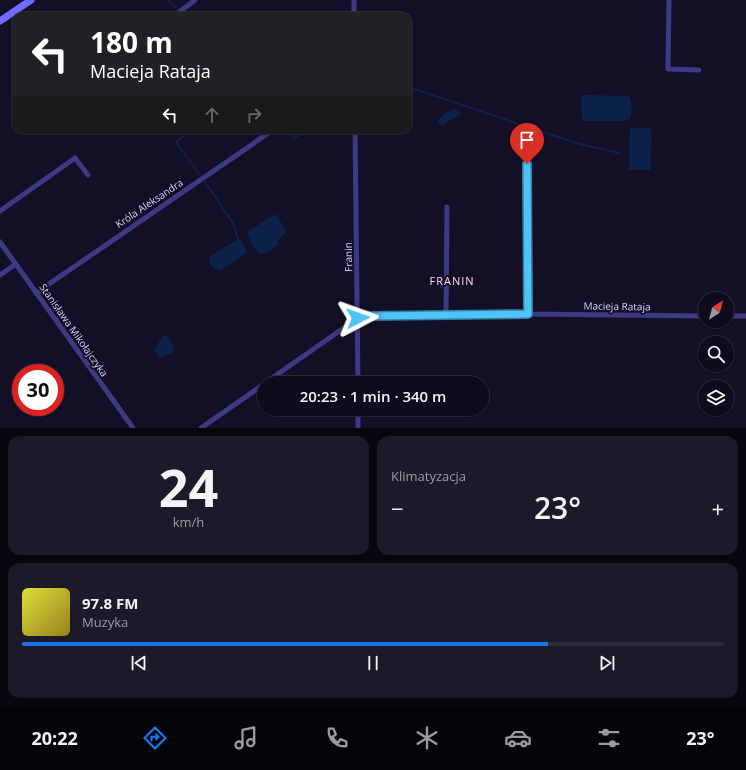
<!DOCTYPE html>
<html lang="pl">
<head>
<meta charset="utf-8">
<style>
	:root { --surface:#0e0b1c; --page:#1c1929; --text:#f1f3f6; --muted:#9b9ba3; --line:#2e2b3b; --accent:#1a73e8 }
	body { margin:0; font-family:"Open Sans",sans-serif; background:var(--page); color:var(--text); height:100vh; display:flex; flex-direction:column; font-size:15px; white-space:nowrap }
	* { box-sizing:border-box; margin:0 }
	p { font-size:13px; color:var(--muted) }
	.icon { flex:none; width:22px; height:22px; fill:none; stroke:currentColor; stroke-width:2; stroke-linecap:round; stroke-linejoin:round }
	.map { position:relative; height:428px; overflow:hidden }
	.drawer { display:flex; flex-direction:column; gap:8px; padding:8px; background:#08060f; flex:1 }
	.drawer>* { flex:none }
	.guide { position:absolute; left:12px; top:12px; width:400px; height:122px; border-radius:12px; box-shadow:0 1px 3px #0004,0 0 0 1px var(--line); background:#202124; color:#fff; overflow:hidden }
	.needle { width:26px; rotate:36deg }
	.buttons { position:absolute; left:698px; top:292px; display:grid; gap:8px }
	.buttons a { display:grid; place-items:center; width:36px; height:36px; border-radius:50%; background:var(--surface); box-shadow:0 1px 3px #0004,0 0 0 1px var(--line); font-size:20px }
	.speed { position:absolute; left:12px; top:364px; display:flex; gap:8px; font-size:20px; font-weight:700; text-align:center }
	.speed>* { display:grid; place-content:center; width:52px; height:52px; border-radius:50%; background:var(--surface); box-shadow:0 1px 3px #0004,0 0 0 1px var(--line); line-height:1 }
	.speed .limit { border:6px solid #d22; background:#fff; color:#111 }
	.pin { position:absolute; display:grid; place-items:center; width:34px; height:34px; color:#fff; margin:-41px -17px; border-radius:50% 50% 50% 0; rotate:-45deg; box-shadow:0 0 4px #0007 }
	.pin .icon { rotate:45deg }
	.me { position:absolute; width:44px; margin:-22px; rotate:86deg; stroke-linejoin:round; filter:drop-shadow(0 0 3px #0008) }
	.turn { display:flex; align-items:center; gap:14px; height:84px; padding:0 12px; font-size:18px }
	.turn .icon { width:52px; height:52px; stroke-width:2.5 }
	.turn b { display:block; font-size:28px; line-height:34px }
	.lanes { display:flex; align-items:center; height:38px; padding:0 12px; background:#0003; justify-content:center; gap:20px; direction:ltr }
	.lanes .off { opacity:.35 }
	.big { font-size:30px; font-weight:600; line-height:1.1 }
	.drawer .tile { flex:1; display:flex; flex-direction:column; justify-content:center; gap:6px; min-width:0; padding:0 14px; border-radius:12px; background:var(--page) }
	.drawer .dial { align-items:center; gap:0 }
	.dial b { font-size:52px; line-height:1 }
	.song { display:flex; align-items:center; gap:12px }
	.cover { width:48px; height:48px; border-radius:6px; background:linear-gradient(135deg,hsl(60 70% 55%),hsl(50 70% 35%)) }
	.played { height:4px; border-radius:2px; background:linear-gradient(90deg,var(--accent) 75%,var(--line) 75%) }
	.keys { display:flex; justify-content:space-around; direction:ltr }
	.heat { display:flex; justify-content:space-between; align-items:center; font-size:22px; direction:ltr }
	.drawer .tiles { flex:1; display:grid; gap:8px; grid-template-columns:1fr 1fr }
	.tile:last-child { grid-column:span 2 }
	.trip { position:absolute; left:257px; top:376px; width:232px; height:40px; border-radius:20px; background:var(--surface); box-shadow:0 1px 3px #0004,0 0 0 1px var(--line); font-weight:600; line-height:40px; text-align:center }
	.tab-bar { display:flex; height:64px; justify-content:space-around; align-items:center; background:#06040b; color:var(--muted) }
	.tab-bar .icon { width:28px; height:28px }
	.tab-bar .current { color:var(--accent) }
	.tab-bar b { font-size:18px; color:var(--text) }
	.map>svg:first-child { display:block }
	.water { fill:#0c2248 }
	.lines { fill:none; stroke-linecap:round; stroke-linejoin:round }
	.stream { stroke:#0c2248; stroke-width:2 }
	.street { stroke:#3d3a85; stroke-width:5 }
	.secondary { stroke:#6f6bff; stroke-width:7 }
	.route-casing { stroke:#337fa1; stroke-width:10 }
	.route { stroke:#4fc3f7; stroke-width:7 }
	.labels { text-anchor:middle; stroke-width:4; stroke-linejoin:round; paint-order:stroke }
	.street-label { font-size:10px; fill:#d9d4ff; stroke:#130f26 }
	.neighbourhood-label { font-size:11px; letter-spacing:1px; fill:#ffd6f0; stroke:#130f26 }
</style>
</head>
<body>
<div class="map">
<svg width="746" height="428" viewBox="0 0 746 428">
	<rect width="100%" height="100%" fill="#130f26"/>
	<path class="water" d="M585 95 629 96C633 103 632 113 630 119L625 121H582L581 97Z
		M455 109 461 112 460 114 443 125 438 123C439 116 448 111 455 109Z
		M630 128H650L652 132 650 170H629Z
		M288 130H302L304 133 294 140 287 131Z
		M275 214 287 231 277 241 279 245 262 255C254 250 249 241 247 232Z
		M238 239 241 241 247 250 246 253 221 270C214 271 209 264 209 257Z
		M163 335C170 337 172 342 174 348L172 353 161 358 158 357 156 352H154C155 347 161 340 163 335Z"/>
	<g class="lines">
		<path class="stream" d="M168 0 175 7
			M182 14 183 16
			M408 87 576 143 619 153
			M192 130 176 142 200 175
			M205 182 233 223 238 239"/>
		<path class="street" d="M669 0 668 69 699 70
			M174 16 195 0
			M354 16V0
			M355 130 358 383
			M527 164 528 314
			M0 211 75 158 88 175
			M0 242 133 428
			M0 275 16 264
			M36 293 273 130
			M446 316 447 207
			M727 316H746
			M265 383 358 318 369 316 528 314 705 316
			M358 409V428
			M201 428 264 384"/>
		<path class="secondary" d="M0 21 31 0"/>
	</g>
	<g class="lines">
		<defs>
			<path id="route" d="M358 318 369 316 528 314 527 164"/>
		</defs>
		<use href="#route" class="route-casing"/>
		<use href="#route" class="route"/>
	</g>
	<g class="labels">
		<g class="street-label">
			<text transform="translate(149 203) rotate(-34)" y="4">Króla Aleksandra</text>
			<text transform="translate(348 257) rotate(-91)" y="4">Franin</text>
			<text transform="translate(617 306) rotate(1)" y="4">Macieja Rataja</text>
			<text transform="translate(74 330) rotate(55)" y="4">Stanisława Mikołajczyka</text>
		</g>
		<g class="neighbourhood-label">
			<text x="452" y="285">FRANIN</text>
		</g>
	</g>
</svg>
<div class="buttons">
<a><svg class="needle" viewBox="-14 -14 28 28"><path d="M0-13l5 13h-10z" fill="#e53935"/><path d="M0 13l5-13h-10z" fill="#9b9ba3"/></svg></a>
<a><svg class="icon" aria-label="search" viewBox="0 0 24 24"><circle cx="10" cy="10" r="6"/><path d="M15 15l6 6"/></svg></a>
<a><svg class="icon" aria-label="layers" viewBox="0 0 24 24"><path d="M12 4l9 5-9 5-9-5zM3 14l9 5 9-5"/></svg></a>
</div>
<div class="speed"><div class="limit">30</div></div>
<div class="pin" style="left:527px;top:164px;background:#d93025"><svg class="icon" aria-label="arrive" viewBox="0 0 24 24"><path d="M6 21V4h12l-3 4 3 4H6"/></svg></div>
<svg class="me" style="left:358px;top:318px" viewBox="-20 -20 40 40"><path d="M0-17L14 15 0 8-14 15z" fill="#4fc3f7" stroke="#fff" stroke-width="4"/></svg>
<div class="trip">20:23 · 1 min · 340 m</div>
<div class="guide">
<div class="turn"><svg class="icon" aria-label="left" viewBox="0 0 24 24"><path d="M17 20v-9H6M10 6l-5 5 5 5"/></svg><div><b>180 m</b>Macieja Rataja</div></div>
<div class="lanes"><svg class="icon" aria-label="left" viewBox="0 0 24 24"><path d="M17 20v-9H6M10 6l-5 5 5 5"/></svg><svg class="icon off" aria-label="ahead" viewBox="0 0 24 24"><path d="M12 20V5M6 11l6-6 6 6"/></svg><svg class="icon off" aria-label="right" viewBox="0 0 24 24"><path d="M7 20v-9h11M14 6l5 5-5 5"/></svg></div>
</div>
</div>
<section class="drawer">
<div class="tiles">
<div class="tile dial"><b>24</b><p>km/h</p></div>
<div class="tile"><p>Klimatyzacja</p>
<div class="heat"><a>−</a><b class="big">23°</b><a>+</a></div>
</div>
<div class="tile">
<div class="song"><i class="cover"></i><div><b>97.8 FM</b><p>Muzyka</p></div></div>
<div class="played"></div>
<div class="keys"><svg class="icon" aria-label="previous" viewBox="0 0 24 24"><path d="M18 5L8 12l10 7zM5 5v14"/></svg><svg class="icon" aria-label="pause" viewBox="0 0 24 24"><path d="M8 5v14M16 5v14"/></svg><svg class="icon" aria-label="next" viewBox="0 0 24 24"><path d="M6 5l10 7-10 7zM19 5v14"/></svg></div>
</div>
</div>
</section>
<nav class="tab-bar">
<b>20:22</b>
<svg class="icon current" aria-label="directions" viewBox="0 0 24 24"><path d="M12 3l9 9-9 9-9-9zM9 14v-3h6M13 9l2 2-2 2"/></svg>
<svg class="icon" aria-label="music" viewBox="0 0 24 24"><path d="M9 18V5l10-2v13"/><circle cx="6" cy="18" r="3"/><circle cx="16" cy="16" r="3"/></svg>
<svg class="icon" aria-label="phone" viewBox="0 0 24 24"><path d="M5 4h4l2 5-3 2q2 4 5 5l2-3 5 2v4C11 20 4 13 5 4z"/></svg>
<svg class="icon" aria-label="climate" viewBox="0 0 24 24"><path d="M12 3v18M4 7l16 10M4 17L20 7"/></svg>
<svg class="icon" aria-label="car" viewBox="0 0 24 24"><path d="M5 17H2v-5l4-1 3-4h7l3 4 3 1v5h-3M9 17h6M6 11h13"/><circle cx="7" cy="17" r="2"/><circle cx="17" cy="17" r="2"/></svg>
<svg class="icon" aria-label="filters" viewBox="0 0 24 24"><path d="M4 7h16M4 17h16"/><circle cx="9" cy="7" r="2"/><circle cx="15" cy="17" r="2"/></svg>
<b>23°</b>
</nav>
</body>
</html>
